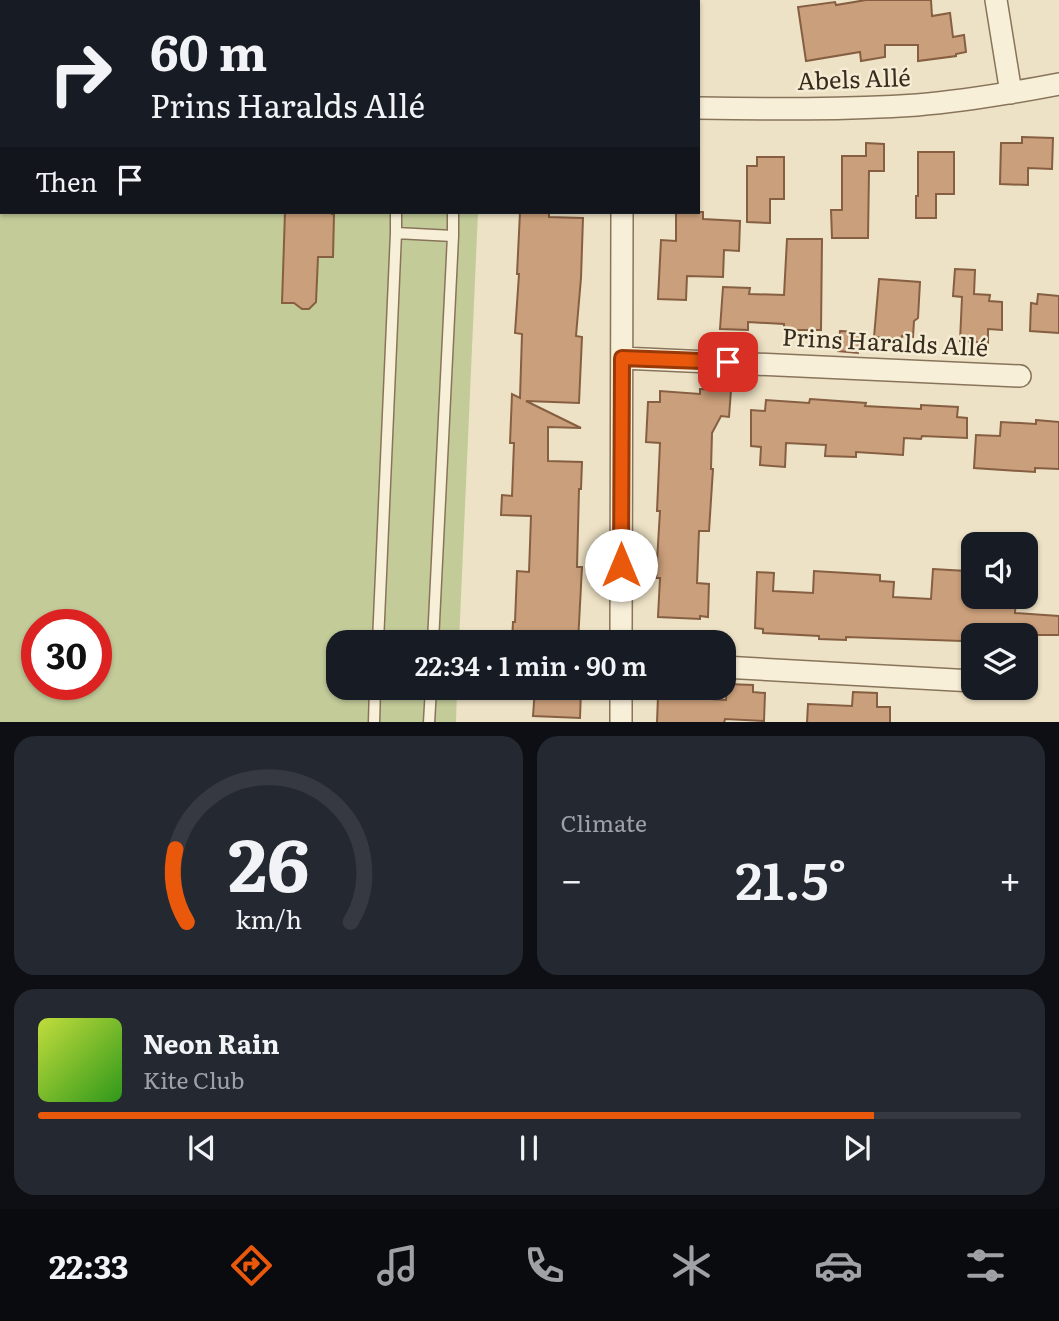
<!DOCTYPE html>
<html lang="en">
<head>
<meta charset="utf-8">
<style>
	:root { --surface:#171b24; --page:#242831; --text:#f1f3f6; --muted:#9ea1a6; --line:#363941; --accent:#ea580c }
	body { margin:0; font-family:Literata,serif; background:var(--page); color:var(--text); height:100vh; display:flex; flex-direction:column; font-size:26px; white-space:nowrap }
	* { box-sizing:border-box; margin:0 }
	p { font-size:23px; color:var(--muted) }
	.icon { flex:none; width:38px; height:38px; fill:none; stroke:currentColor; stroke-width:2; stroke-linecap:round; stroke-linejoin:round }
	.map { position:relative; height:722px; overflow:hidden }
	.side { display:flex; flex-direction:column; gap:14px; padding:14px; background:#0d0f14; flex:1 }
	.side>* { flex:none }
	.banner { position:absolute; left:0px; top:0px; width:700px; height:214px; box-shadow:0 2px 5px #0004; background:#171b24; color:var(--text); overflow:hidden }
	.buttons { position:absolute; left:961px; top:532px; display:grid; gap:14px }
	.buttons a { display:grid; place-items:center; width:77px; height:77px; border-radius:14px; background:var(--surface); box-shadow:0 2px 5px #0004; font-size:35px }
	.speed { position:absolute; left:21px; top:609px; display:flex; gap:14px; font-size:35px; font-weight:700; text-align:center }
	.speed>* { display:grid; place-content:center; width:91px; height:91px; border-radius:50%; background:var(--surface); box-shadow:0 2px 5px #0004; line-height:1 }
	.speed .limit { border:10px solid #d22; background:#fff; color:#111 }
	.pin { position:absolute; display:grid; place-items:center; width:60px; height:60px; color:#fff; margin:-30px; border-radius:14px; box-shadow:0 4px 10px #0006 }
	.me { position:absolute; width:77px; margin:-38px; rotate:0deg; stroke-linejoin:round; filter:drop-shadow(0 0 5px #0008) }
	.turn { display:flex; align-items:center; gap:24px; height:147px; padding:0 35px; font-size:32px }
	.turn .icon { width:91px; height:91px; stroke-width:2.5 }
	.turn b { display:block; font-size:49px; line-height:60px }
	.then { display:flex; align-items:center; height:66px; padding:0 35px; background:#0003; gap:14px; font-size:26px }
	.big { font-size:52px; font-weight:600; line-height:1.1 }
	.side .widget { flex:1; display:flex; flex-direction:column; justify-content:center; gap:10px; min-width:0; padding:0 24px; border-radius:21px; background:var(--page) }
	.side .dial { align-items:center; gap:0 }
	.dial svg { height:182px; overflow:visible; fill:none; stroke:var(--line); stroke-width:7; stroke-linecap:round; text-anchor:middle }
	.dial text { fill:var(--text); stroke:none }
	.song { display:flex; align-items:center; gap:21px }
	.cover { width:84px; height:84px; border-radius:10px; background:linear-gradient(135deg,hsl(70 70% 55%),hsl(110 70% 35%)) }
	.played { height:7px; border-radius:4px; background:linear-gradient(90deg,var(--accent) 85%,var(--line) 85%) }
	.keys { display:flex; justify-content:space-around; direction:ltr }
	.heat { display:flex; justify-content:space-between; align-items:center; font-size:38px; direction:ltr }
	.side .tiles { flex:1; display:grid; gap:14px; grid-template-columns:1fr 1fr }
	.widget:last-child { grid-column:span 2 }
	.trip { position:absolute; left:326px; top:630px; width:410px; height:70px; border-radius:21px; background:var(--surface); box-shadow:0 2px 5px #0004; font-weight:600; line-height:70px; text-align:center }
	.dock { display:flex; height:112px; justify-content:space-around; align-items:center; background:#090b0e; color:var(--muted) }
	.dock .icon { width:49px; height:49px }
	.dock .selected { color:var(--accent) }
	.dock b { font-size:32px; color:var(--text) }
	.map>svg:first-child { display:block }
	.green { fill:#c3cb99; fill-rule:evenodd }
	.building { fill:#ca9f7b; stroke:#865f42; stroke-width:2 }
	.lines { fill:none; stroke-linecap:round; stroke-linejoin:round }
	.lane-casing { stroke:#88745b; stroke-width:13 }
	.street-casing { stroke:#88745b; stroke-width:24 }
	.lane { stroke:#f8efd8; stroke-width:10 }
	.street { stroke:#f8efd8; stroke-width:21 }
	.route-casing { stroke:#983908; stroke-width:18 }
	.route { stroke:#ea580c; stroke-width:12 }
	.labels { text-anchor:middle; stroke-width:5; stroke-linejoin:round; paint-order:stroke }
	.street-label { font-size:24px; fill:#382c1f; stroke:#f5ecd4 }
</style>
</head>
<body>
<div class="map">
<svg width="1059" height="723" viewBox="0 0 1059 723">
	<rect width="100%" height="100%" fill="#ede2c5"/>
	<path class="green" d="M0 0H241L242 2H2V212H478L459 642H338V688H457L456 722H0ZM37 625H96V684H37Z"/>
	<path class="building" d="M866 0H931L932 16 950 13 953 37 964 35 966 52 956 54V56L918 61V45H885V57L861 61 860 52 806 61 798 7 835 2 836 5Z
		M1022 137 1053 138 1052 169 1028 168V185L1000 184 1001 143H1022Z
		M866 143 884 144V171H869L868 238H832L831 210H842V156H866Z
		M918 152H954V194H936V218H916V196H918Z
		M757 157H784V199H770V223L747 222V166H757Z
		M285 212H332V214H334L333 257H318L316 302 309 309H302L294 303H282Z
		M520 212H543L549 213V217L583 218 581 278 576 336 582 337 579 403 526 401 581 428 548 427V461L582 462 581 489H579L577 567H582L578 642H512L513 622H515L517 571 529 572 531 516 501 515 502 495 512 496 514 443H510L512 394 520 398 522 334 515 333 519 274H517Z
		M676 212H703V219L740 221 739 251 724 250 723 277 687 276 686 300 658 299 661 240 676 241Z
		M787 239H822L821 330H784V324L748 322V330L720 329 723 287 750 288 749 294 784 295Z
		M955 269 975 270 974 294 990 295 989 301 1002 302V330L988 329V343L960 341 962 297 953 296Z
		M879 279 920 282 918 318 914 321 913 337 902 336 901 339 874 337Z
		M1038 294 1059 296V333L1030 331 1031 303 1037 304Z
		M840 331 860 332 858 353 838 351Z
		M700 389 731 390 729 417 721 416 712 433 711 469H713L709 531H699L697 583 709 584 708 617 700 616V619L658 617 660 578H656L660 511H657L660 443 646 442 648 402H660V391L700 394Z
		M810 399 866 403 865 406 921 409V405L958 407 957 417 967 418V438L922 436 921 439 904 438 903 455 856 452V457L825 456 826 445 786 443 785 467 760 465 761 447 751 446V410L765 411 766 400 809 403Z
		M1036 420 1059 422V469L1035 468V472L974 468 976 435 1000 436 1001 422 1036 424Z
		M933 569 966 571 964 597 1016 599 1015 613 1059 616V635H962V641L846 637V640L819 639V636L763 633V629L755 628 757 572 774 573 773 591 813 593 814 571 880 575V581L894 582 893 597 931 599Z
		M727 684 753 685V692L765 693 764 721 725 719 724 723H657L658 696 726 700Z
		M535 688H558V689L581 690 580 718 533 716Z
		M853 692 877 693V707H890V723H807L808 704 852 706Z"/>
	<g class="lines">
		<defs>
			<path id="lane" d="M396 212V233L453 236V212
				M378 642 396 233
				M433 642 453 236
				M374 723 375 688
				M429 723 431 688"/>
			<path id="street" d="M996 0 1011 93
				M338 2V0
				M466 2 467 0
				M628 2V0
				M698 108C771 109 844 110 917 105 964 101 1012 93 1059 84
				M622 358 1020 376
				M621 642 622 212
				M723 667 973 681
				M621 723V688"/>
		</defs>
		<use href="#lane" class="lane-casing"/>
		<use href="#street" class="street-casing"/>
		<use href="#lane" class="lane"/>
		<use href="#street" class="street"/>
	</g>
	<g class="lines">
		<defs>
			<path id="route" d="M621 565 622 358 728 362"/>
		</defs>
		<use href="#route" class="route-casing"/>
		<use href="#route" class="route"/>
	</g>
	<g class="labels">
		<g class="street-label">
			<text transform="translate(854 80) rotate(-2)" y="8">Abels Allé</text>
			<text transform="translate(885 343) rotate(3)" y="8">Prins Haralds Allé</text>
		</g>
	</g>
</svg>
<div class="buttons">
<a><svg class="icon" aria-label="sound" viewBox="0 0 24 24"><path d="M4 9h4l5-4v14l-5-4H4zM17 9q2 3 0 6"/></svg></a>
<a><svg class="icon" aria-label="layers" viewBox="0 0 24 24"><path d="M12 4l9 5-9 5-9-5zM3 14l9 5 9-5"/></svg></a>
</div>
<div class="speed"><div class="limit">30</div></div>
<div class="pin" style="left:728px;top:362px;background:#d93025"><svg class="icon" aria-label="arrive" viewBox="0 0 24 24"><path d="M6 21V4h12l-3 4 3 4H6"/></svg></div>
<svg class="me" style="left:621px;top:565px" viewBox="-20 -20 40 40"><circle r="19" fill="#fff"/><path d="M0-13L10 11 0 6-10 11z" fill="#ea580c"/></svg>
<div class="trip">22:34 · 1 min · 90 m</div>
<div class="banner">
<div class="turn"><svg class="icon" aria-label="right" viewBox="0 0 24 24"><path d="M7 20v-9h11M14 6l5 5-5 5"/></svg><div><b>60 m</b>Prins Haralds Allé</div></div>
<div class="then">Then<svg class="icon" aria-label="arrive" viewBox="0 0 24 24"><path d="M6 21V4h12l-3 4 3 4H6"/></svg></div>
</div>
</div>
<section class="side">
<div class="tiles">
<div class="widget dial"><svg viewBox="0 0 100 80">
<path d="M14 69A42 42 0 1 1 86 69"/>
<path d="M14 69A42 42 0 0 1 9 37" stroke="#ea580c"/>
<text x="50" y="56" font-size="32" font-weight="700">26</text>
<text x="50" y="72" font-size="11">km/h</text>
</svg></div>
<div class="widget"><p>Climate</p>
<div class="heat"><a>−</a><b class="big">21.5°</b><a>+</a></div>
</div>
<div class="widget">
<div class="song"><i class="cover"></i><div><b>Neon Rain</b><p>Kite Club</p></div></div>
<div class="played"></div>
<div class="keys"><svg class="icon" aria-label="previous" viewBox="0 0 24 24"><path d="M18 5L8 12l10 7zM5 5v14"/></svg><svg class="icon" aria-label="pause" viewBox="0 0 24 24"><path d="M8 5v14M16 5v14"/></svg><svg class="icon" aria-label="next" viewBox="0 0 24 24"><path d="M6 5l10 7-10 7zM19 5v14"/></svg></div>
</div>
</div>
</section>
<nav class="dock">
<b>22:33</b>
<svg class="icon selected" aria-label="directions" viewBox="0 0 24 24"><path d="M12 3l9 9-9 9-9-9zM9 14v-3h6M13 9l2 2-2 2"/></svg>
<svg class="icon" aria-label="music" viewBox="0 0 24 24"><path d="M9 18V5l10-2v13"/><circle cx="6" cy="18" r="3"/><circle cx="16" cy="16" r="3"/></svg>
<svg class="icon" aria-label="phone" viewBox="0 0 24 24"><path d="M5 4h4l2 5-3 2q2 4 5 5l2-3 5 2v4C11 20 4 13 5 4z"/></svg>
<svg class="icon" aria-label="climate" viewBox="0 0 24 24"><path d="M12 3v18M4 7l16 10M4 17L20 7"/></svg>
<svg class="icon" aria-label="car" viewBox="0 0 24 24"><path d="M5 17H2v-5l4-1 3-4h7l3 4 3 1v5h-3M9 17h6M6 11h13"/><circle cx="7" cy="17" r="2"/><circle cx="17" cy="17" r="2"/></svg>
<svg class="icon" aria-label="filters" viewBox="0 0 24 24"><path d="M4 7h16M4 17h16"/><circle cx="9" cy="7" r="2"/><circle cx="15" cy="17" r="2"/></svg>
</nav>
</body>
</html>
